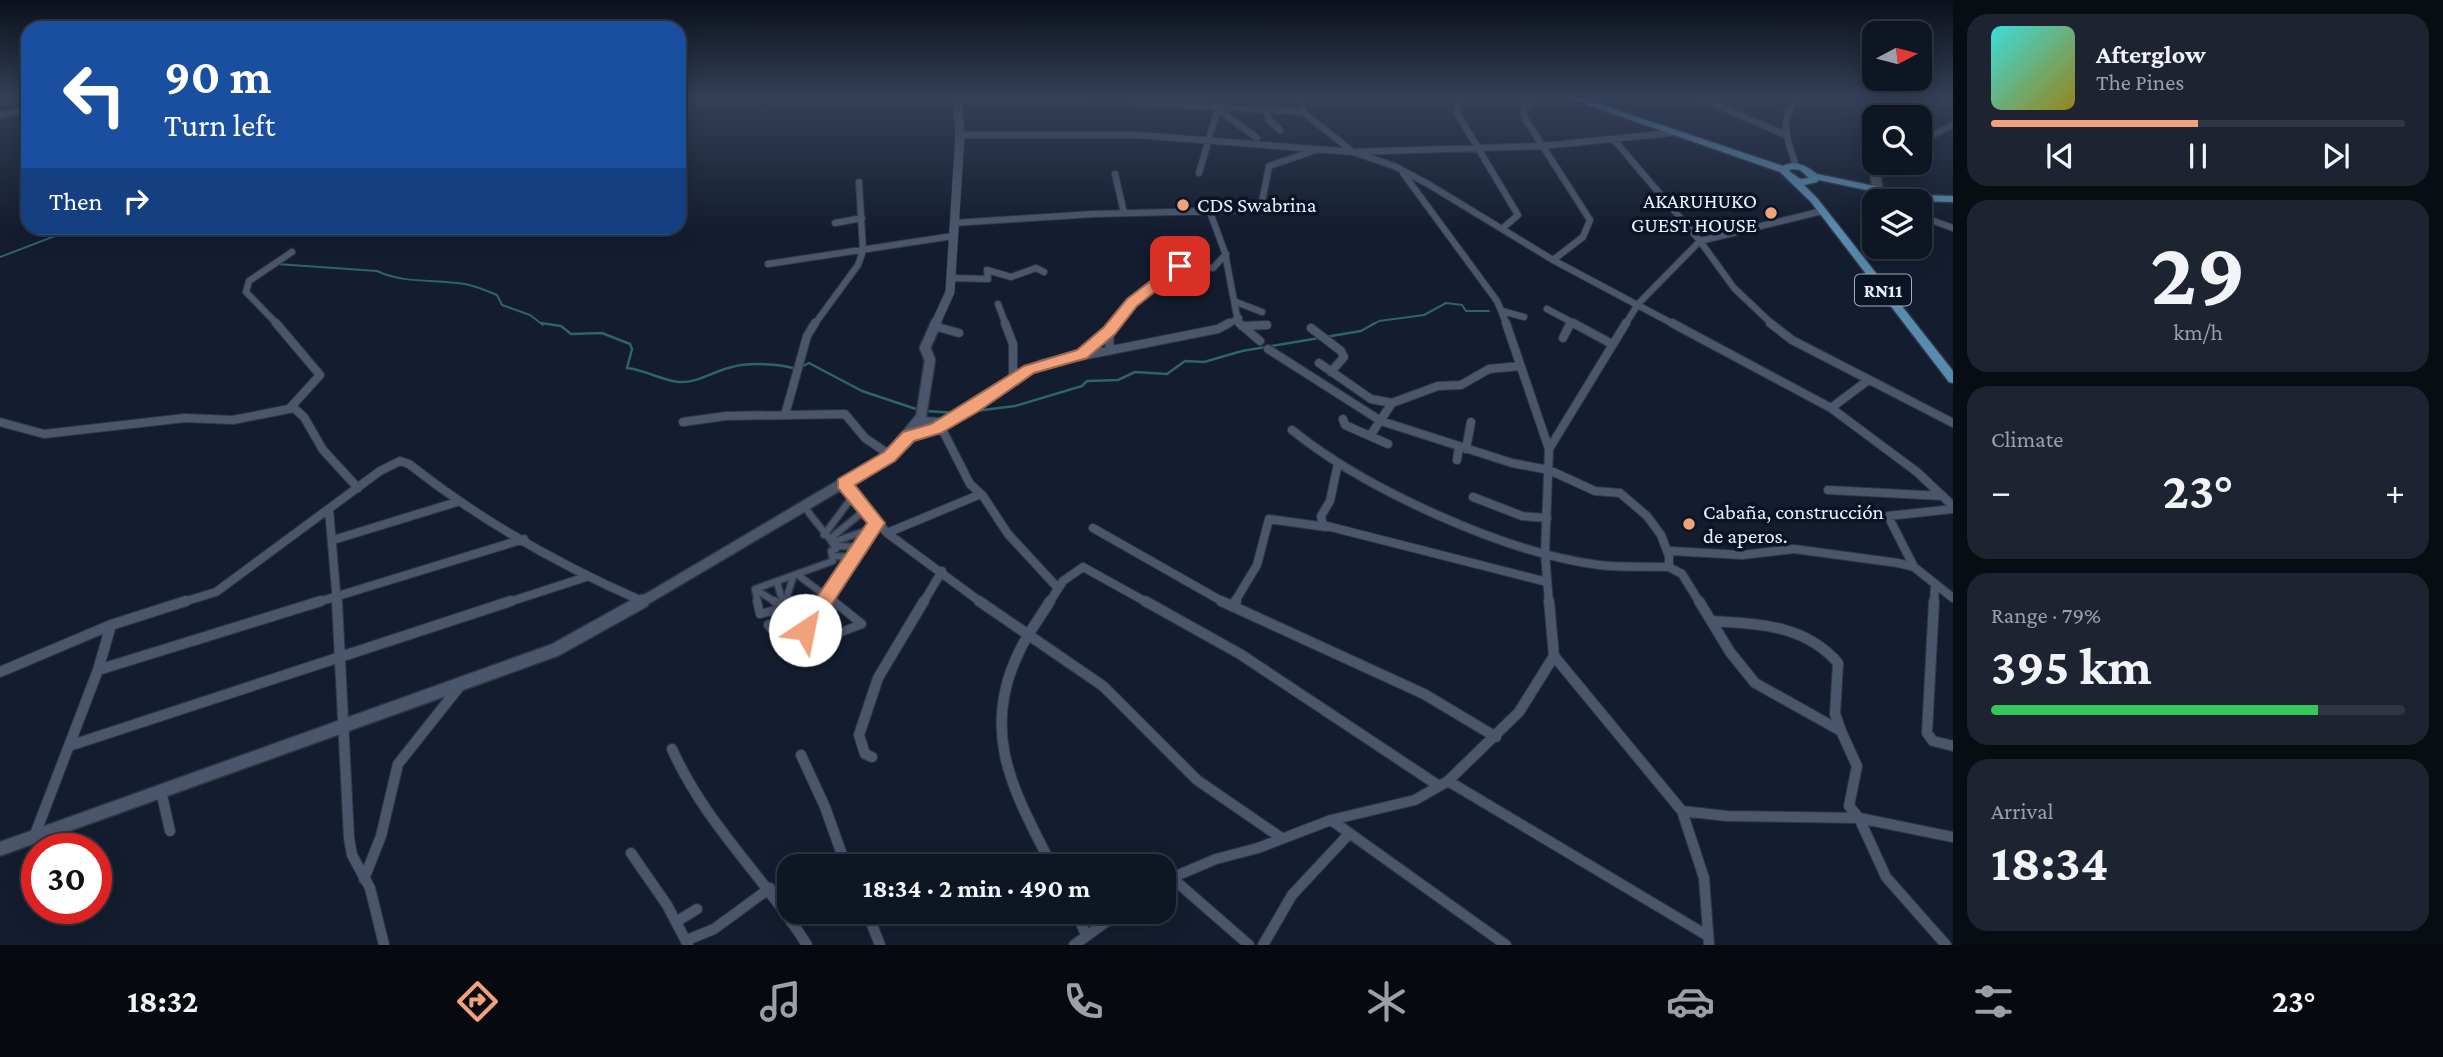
<!DOCTYPE html>
<html lang="en">
<head>
<meta charset="utf-8">
<style>
	:root { --surface:#0f1623; --page:#1d2330; --text:#f1f3f6; --muted:#9b9fa6; --line:#2f3541; --accent:#f1a27b }
	body { margin:0; font-family:"Crimson Pro",serif; background:var(--page); color:var(--text); height:100vh; display:flex; flex-direction:column; font-size:26px; white-space:nowrap }
	* { box-sizing:border-box; margin:0 }
	p { font-size:23px; color:var(--muted) }
	.icon { flex:none; width:38px; height:38px; fill:none; stroke:currentColor; stroke-width:2; stroke-linecap:round; stroke-linejoin:round }
	.map { position:relative; flex:1; overflow:hidden }
	.drawer { display:flex; flex-direction:column; gap:14px; padding:14px; background:#080c13; width:490px }
	.drawer>* { flex:none }
	.banner { position:absolute; left:21px; top:21px; width:665px; height:214px; border-radius:21px; box-shadow:0 4px 18px #0003,0 0 0 2px var(--line); background:#1a4fa0; color:#fff; overflow:hidden }
	.needle { width:46px; rotate:83deg }
	.buttons { position:absolute; left:1862px; top:21px; display:grid; gap:14px }
	.buttons a { display:grid; place-items:center; width:70px; height:70px; border-radius:14px; background:var(--surface); box-shadow:0 4px 18px #0003,0 0 0 2px var(--line); font-size:35px }
	.speed { position:absolute; left:21px; top:833px; display:flex; gap:14px; font-size:35px; font-weight:700; text-align:center }
	.speed>* { display:grid; place-content:center; width:91px; height:91px; border-radius:50%; background:var(--surface); box-shadow:0 4px 18px #0003,0 0 0 2px var(--line); line-height:1 }
	.speed .limit { border:10px solid #d22; background:#fff; color:#111 }
	.pin { position:absolute; display:grid; place-items:center; width:60px; height:60px; color:#fff; margin:-30px; border-radius:14px; box-shadow:0 4px 10px #0006 }
	.me { position:absolute; width:77px; margin:-38px; rotate:34deg; stroke-linejoin:round; filter:drop-shadow(0 0 5px #0008) }
	.turn { display:flex; align-items:center; gap:24px; height:147px; padding:0 28px; font-size:32px }
	.turn .icon { width:91px; height:91px; stroke-width:2.5 }
	.turn b { display:block; font-size:49px; line-height:60px }
	.then { display:flex; align-items:center; height:66px; padding:0 28px; background:#0003; gap:14px; font-size:26px }
	.big { font-size:52px; font-weight:700; line-height:1.1 }
	.drawer .widget { flex:1; display:flex; flex-direction:column; justify-content:center; gap:10px; min-width:0; padding:0 24px; border-radius:21px; background:var(--page) }
	.drawer .dial { align-items:center; gap:0 }
	.dial b { font-size:91px; line-height:1 }
	.song { display:flex; align-items:center; gap:21px }
	.cover { width:84px; height:84px; border-radius:10px; background:linear-gradient(135deg,hsl(180 70% 55%),hsl(50 70% 35%)) }
	.played { height:7px; border-radius:4px; background:linear-gradient(90deg,var(--accent) 50%,var(--line) 50%) }
	.keys { display:flex; justify-content:space-around; direction:ltr }
	.heat { display:flex; justify-content:space-between; align-items:center; font-size:38px; direction:ltr }
	.charge { height:10px; border-radius:5px; background:linear-gradient(90deg,#34c759 79%,var(--line) 0) }
	.trip { position:absolute; left:777px; top:854px; width:399px; height:70px; border-radius:21px; background:var(--surface); box-shadow:0 4px 18px #0003,0 0 0 2px var(--line); font-weight:700; line-height:70px; text-align:center }
	.menu { display:flex; height:112px; justify-content:space-around; align-items:center; background:#06090e; color:var(--muted) }
	.menu .icon { width:49px; height:49px }
	.menu .on { color:var(--accent) }
	.menu b { font-size:32px; color:var(--text) }
	main { display:flex; flex:1; min-height:0 }
	.map>svg:first-child { display:block }
	.lines { fill:none; stroke-linecap:round; stroke-linejoin:round }
	.stream-far1 { stroke:#2d646a; stroke-width:2 }
	.stream { stroke:#2d646a; stroke-width:2.5 }
	.pedestrian-far1-casing { stroke:#303645; stroke-width:9 }
	.pedestrian-casing { stroke:#303645; stroke-width:10 }
	.minor-far2-casing { stroke:#303645; stroke-width:8 }
	.minor-far1-casing { stroke:#303645; stroke-width:10 }
	.minor-casing { stroke:#303645; stroke-width:12 }
	.tertiary-far2-casing { stroke:#303645; stroke-width:10 }
	.tertiary-far1-casing { stroke:#303645; stroke-width:13 }
	.tertiary-casing { stroke:#303645; stroke-width:16 }
	.secondary-casing { stroke:#303645; stroke-width:3 }
	.primary-casing { stroke:#303645; stroke-width:3 }
	.pedestrian-far1 { stroke:#4a566b; stroke-width:6 }
	.pedestrian { stroke:#4a566b; stroke-width:8 }
	.minor-far2 { stroke:#4a566b; stroke-width:6 }
	.minor-far1 { stroke:#4a566b; stroke-width:8 }
	.minor { stroke:#4a566b; stroke-width:10 }
	.tertiary-far2 { stroke:#4a566b; stroke-width:9 }
	.tertiary-far1 { stroke:#4a566b; stroke-width:10 }
	.tertiary { stroke:#4a566b; stroke-width:13 }
	.secondary { fill:#4a566b; fill-rule:evenodd }
	.primary { fill:#578cae; fill-rule:evenodd }
	.route { fill:#f1a27b; stroke:#9d6950; stroke-width:2 }
	.poi-dot { fill:#f1a27b; stroke:#0b1425; stroke-width:2.5 }
	.labels { text-anchor:middle; stroke-width:7; stroke-linejoin:round; paint-order:stroke }
	.shield { fill:#0b1425; stroke:#a6aebc; stroke-width:2 }
	.shield-label { font-size:19px; font-weight:bold; fill:#e9f0fd }
	.poi-label { font-size:21px; fill:#e9f0fd; stroke:#0b1425; text-anchor:start }
</style>
</head>
<body>
<main>
<div class="map">
<svg width="1953" height="945" viewBox="0 0 1953 945">
	<rect width="100%" height="100%" fill="#141d2f"/>
	<g class="lines">
		<path class="stream-far1" d="M0 257 76 228
			M277 264 377 271C404 284 436 279 465 284 476 286 487 291 497 295L502 305 530 315 543 325
			M1372 325 1379 321 1424 315 1446 303 1462 305 1466 311H1489"/>
		<path class="stream" d="M541 323 561 326 571 334 602 333 630 344 632 349 627 368C646 370 660 380 679 382 698 383 714 371 732 367 749 362 780 364 797 369L809 363 862 391 919 410
			M925 411 957 413
			M967 412 1015 406 1082 386 1087 381 1118 380 1135 372 1167 374 1185 361 1204 362 1242 351 1361 331 1375 323"/>
		<defs>
			<path id="pedestrian-far1" d="M824 535 853 496
				M831 538 865 510
				M833 542 871 529
				M835 546 860 547
				M832 556 853 557
				M798 575 835 603
				M777 582 783 603
				M755 589 777 603
				M755 589 758 603
				M755 589 833 561 831 551 836 549C830 536 814 522 805 507
				M785 603 793 577
				M800 603 823 596"/>
			<path id="pedestrian" d="M757 601 760 614 784 608 774 601
				M783 601 784 606
				M833 601 862 624
				M784 608 805 601
				M784 608 786 601
				M828 615 836 605
				M822 649 841 632 862 624"/>
			<path id="minor-far2" d="M1128 98 1132 102 1303 112
				M1300 98 1303 112 1353 152 1394 166 1428 184 1553 260 1675 325
				M1458 98 1457 113 1518 215 1503 228
				M1534 98 1524 108V117L1590 220 1583 237 1553 260
				M1700 98 1786 135
				M957 101 1087 98
				M1219 110 1257 138
				M1266 111 1269 120 1280 130
				M0 115 28 109
				M960 135H1138L1353 152 1542 146 1671 133
				M1615 141 1700 241 1734 288 1773 325
				M1796 166C1787 138 1778 123 1797 98
				M1199 173 1218 108
				M1403 173 1497 301 1507 325
				M1115 174 1124 213
				M1878 191 1893 201
				M1210 212 1225 253 1238 322 1241 325
				M1920 216 1953 228
				M835 223 862 218
				M954 223 1093 214 1252 210 1262 202 1269 166 1316 150
				M768 264 953 236
				M950 278 988 279 987 270 1011 277 1036 268 1044 272
				M1236 302 1262 312
				M998 304 1006 325
				M1547 309 1577 325
				M1502 311 1524 317
				M278 325 246 292 249 281 292 252
				M814 325 858 265 863 251 859 182
				M1114 325 1143 293 1175 275V265L1213 268 1226 254
				M1226 325 1239 318
				M1625 325 1638 304 1700 241 1822 211"/>
			<path id="minor-far1" d="M276 323 320 375 290 408
				M1005 323 1013 344V379
				M1239 323 1260 341
				M1506 323 1549 449
				M1573 323 1612 344
				M1672 323 1831 408 1917 472 1953 506
				M1770 323 1792 340 1953 423
				M934 326 959 333
				M1242 326 1267 325
				M1311 328 1341 351 1344 357 1331 372
				M1563 338 1570 324
				M1268 349 1381 421 1512 463 1549 470 1595 491 1620 493 1647 516 1661 535 1669 556V567C1646 566 1622 568 1599 565 1505 553 1365 489 1292 430
				M1109 351 1110 330 1116 323
				M1084 352 1110 330
				M1319 363 1371 399 1392 403
				M1831 408 1867 381
				M785 415 807 336 815 323
				M1343 419 1345 425 1388 444
				M919 421 944 422
				M0 422 44 434 185 418 233 420 294 408 304 417 323 450 358 488
				M683 422 726 416 845 414 865 438 890 455
				M935 429 1041 364 1218 329 1229 323
				M1370 436 1392 403 1438 386 1461 385 1489 369 1520 366
				M908 437 931 429 943 431 970 484 983 496 1008 534 1057 587
				M1466 449 1471 422
				M1457 460 1459 447
				M1338 463 1330 501 1321 516 1323 525 1547 582
				M844 483 887 533 982 603
				M1828 490 1943 496
				M1473 497 1522 516 1547 518
				M329 509 337 603
				M1093 528 1225 603
				M887 533 981 494
				M333 540 457 502
				M1671 551 1742 555 1794 549 1898 563 1914 567 1953 598
				M1669 567 1682 574 1700 603
				M1914 567 1888 516 1953 509
				M180 603 216 592 380 471 400 461 409 464C480 520 559 565 642 601
				M315 603 524 539
				M506 603 586 577
				M821 603 876 522
				M923 603 942 571
				M1049 603 1063 581 1083 567 1148 603
				M1234 603 1257 565 1269 519 1326 527
				M1549 603 1545 554 1549 449 1626 323
				M1934 603 1935 585"/>
			<path id="minor" d="M337 601 349 838 352 855 370 888 384 945
				M979 601 1103 686 1197 780 1280 837
				M1050 601C1040 618 1027 634 1019 652 979 734 1015 793 1052 866
				M1145 601 1240 654 1439 786
				M1221 601 1424 694 1496 737
				M1549 601 1554 656 1682 811 1704 878 1709 945
				M1699 601 1730 652 1755 683 1841 731 1857 766 1849 806 1859 818 1886 877 1946 945
				M1934 601 1927 733 1933 741 1953 746
				M1233 605 1236 601
				M815 612 790 649 769 625Z
				M815 612 822 601
				M1713 621C1760 624 1805 625 1838 663L1835 714 1841 731
				M98 670 321 601
				M0 672 111 625 186 601
				M69 746 511 601
				M672 749C706 825 764 876 807 945
				M801 755 825 807 846 866
				M872 757 865 754 859 735 878 678 924 601
				M1448 781 1708 936
				M161 791 170 831
				M1682 811 1727 816 1859 818 1953 837
				M1331 820 1506 945
				M34 837 98 670 111 625
				M631 853 667 905 688 945
				M1171 877 1249 945
				M364 879 381 836 398 764 460 686
				M1164 881 1216 859 1258 848 1331 820 1415 800 1448 781 1519 712 1554 656
				M867 912 880 945
				M1075 912 1087 936
				M676 922 697 909
				M687 940 714 929 770 888
				M1074 945 1120 912
				M1263 945 1292 895 1348 835"/>
			<path id="tertiary-far2" d="M935 325 950 292 960 135 957 98"/>
			<path id="tertiary-far1" d="M640 603 889 456 921 417 930 360 925 348 936 323"/>
			<path id="tertiary" d="M0 849 555 650 643 601"/>
			<path id="secondary" d="M1953 122V128L1920 144V138Z
				M1874 162 1883 163 1879 169 1883 191 1878 194 1873 191 1869 169Z"/>
			<path id="primary" d="M1568 98H1581L1783 166C1795 159 1807 166 1817 174L1918 195 1953 196V202L1918 201 1819 180 1817 182 1804 185 1817 198 1953 371V383L1949 382 1811 202 1780 172ZM1792 169 1800 170 1809 178 1800 179 1789 171Z"/>
		</defs>
		<use href="#pedestrian-far1" class="pedestrian-far1-casing"/>
		<use href="#pedestrian" class="pedestrian-casing"/>
		<use href="#minor-far2" class="minor-far2-casing"/>
		<use href="#minor-far1" class="minor-far1-casing"/>
		<use href="#minor" class="minor-casing"/>
		<use href="#tertiary-far2" class="tertiary-far2-casing"/>
		<use href="#tertiary-far1" class="tertiary-far1-casing"/>
		<use href="#tertiary" class="tertiary-casing"/>
		<use href="#secondary" class="secondary-casing"/>
		<use href="#primary" class="primary-casing"/>
		<use href="#pedestrian-far1" class="pedestrian-far1"/>
		<use href="#pedestrian" class="pedestrian"/>
		<use href="#minor-far2" class="minor-far2"/>
		<use href="#minor-far1" class="minor-far1"/>
		<use href="#minor" class="minor"/>
		<use href="#tertiary-far2" class="tertiary-far2"/>
		<use href="#tertiary-far1" class="tertiary-far1"/>
		<use href="#tertiary" class="tertiary"/>
		<use href="#secondary" class="secondary"/>
		<use href="#primary" class="primary"/>
	</g>
	<linearGradient id="sky" x2="0" y2="1"><stop stop-color="#0b101a"/><stop offset="0.42" stop-color="#344058"/><stop offset="1" stop-color="#344058" stop-opacity="0"/></linearGradient>
	<rect width="1953" height="231" fill="url(#sky)"/>
	<path class="route" d="M1170 262H1180L1186 266 1180 278 1166 283 1137 306 1115 334 1087 358 1034 373 979 411 941 433 914 441 895 461 855 485 885 523 811 636H798L796 630 798 625 867 523 838 488V479L884 452 903 432 931 424 1024 366 1077 350 1104 327 1127 299 1157 276 1168 272Z"/>
	<g class="poi-dot">
		<circle cx="1183" cy="205" r="7"/>
		<circle cx="1771" cy="213" r="7"/>
		<circle cx="1689" cy="524" r="7"/>
	</g>
	<g class="labels">
		<rect class="shield" x="1855" y="274.5" width="56" height="31" rx="5"/>
		<g class="shield-label">
			<text x="1883" y="297">RN11</text>
		</g>
		<g class="poi-label">
			<text x="1757" y="208" text-anchor="end">AKARUHUKO<tspan x="1757" dy="24">GUEST HOUSE</tspan></text>
			<text x="1197" y="212">CDS Swabrina</text>
			<text x="1703" y="519">Cabaña, construcción<tspan x="1703" dy="24">de aperos.</tspan></text>
		</g>
	</g>
</svg>
<div class="buttons">
<a><svg class="needle" viewBox="-14 -14 28 28"><path d="M0-13l5 13h-10z" fill="#e53935"/><path d="M0 13l5-13h-10z" fill="#9b9fa6"/></svg></a>
<a><svg class="icon" aria-label="search" viewBox="0 0 24 24"><circle cx="10" cy="10" r="6"/><path d="M15 15l6 6"/></svg></a>
<a><svg class="icon" aria-label="layers" viewBox="0 0 24 24"><path d="M12 4l9 5-9 5-9-5zM3 14l9 5 9-5"/></svg></a>
</div>
<div class="speed"><div class="limit">30</div></div>
<div class="pin" style="left:1180px;top:266px;background:#d93025"><svg class="icon" aria-label="arrive" viewBox="0 0 24 24"><path d="M6 21V4h12l-3 4 3 4H6"/></svg></div>
<svg class="me" style="left:805px;top:630px" viewBox="-20 -20 40 40"><circle r="19" fill="#fff"/><path d="M0-13L10 11 0 6-10 11z" fill="#f1a27b"/></svg>
<div class="trip">18:34 · 2 min · 490 m</div>
<div class="banner">
<div class="turn"><svg class="icon" aria-label="left" viewBox="0 0 24 24"><path d="M17 20v-9H6M10 6l-5 5 5 5"/></svg><div><b>90 m</b>Turn left</div></div>
<div class="then">Then<svg class="icon" aria-label="right" viewBox="0 0 24 24"><path d="M7 20v-9h11M14 6l5 5-5 5"/></svg></div>
</div>
</div>
<section class="drawer">
<div class="widget">
<div class="song"><i class="cover"></i><div><b>Afterglow</b><p>The Pines</p></div></div>
<div class="played"></div>
<div class="keys"><svg class="icon" aria-label="previous" viewBox="0 0 24 24"><path d="M18 5L8 12l10 7zM5 5v14"/></svg><svg class="icon" aria-label="pause" viewBox="0 0 24 24"><path d="M8 5v14M16 5v14"/></svg><svg class="icon" aria-label="next" viewBox="0 0 24 24"><path d="M6 5l10 7-10 7zM19 5v14"/></svg></div>
</div>
<div class="widget dial"><b>29</b><p>km/h</p></div>
<div class="widget"><p>Climate</p>
<div class="heat"><a>−</a><b class="big">23°</b><a>+</a></div>
</div>
<div class="widget"><p>Range · 79%</p><b class="big">395 km</b><div class="charge"></div></div>
<div class="widget"><p>Arrival</p><b class="big">18:34</b></div>
</section>
</main>
<nav class="menu">
<b>18:32</b>
<svg class="icon on" aria-label="directions" viewBox="0 0 24 24"><path d="M12 3l9 9-9 9-9-9zM9 14v-3h6M13 9l2 2-2 2"/></svg>
<svg class="icon" aria-label="music" viewBox="0 0 24 24"><path d="M9 18V5l10-2v13"/><circle cx="6" cy="18" r="3"/><circle cx="16" cy="16" r="3"/></svg>
<svg class="icon" aria-label="phone" viewBox="0 0 24 24"><path d="M5 4h4l2 5-3 2q2 4 5 5l2-3 5 2v4C11 20 4 13 5 4z"/></svg>
<svg class="icon" aria-label="climate" viewBox="0 0 24 24"><path d="M12 3v18M4 7l16 10M4 17L20 7"/></svg>
<svg class="icon" aria-label="car" viewBox="0 0 24 24"><path d="M5 17H2v-5l4-1 3-4h7l3 4 3 1v5h-3M9 17h6M6 11h13"/><circle cx="7" cy="17" r="2"/><circle cx="17" cy="17" r="2"/></svg>
<svg class="icon" aria-label="filters" viewBox="0 0 24 24"><path d="M4 7h16M4 17h16"/><circle cx="9" cy="7" r="2"/><circle cx="15" cy="17" r="2"/></svg>
<b>23°</b>
</nav>
</body>
</html>
